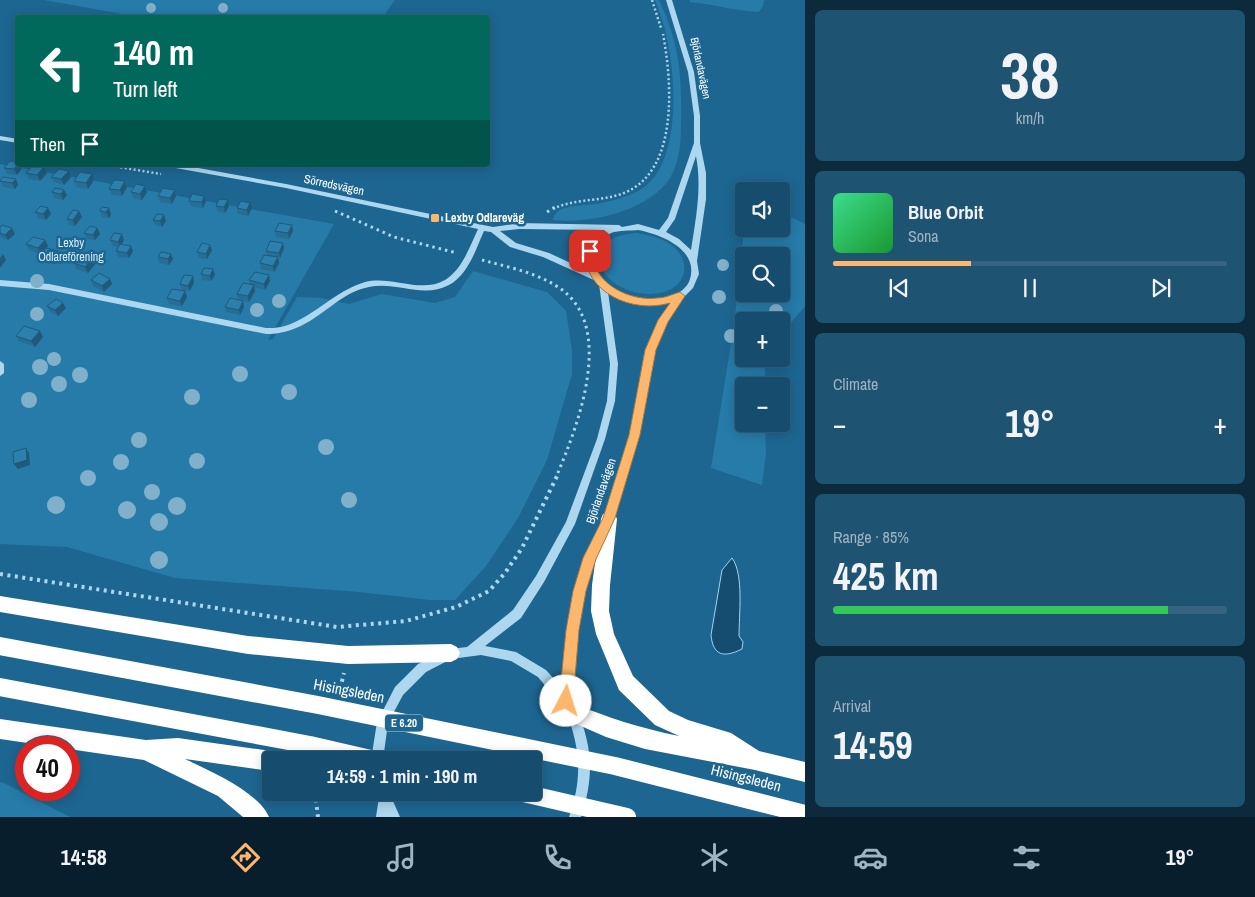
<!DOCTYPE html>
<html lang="en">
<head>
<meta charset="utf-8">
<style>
	:root { --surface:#164c6d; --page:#1f5372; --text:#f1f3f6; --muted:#9eb4c2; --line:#356380; --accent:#fdb76c }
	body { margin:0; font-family:"Archivo Narrow",sans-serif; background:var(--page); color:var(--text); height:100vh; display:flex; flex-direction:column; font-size:19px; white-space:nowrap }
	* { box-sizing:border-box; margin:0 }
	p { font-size:16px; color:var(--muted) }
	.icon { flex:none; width:28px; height:28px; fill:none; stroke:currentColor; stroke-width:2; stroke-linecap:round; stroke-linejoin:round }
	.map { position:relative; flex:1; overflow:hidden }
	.sheet { display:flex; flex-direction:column; gap:10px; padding:10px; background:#0c2a3c; width:450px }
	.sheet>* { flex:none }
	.guide { position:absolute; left:15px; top:15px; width:475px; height:152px; border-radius:5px; box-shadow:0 2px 12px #0003,0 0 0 1px var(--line); background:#00695c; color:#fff; overflow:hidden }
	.controls { position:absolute; left:735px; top:182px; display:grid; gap:10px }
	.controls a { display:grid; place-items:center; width:55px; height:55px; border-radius:5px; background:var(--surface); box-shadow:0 2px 12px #0003,0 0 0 1px var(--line); font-size:25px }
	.speed { position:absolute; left:15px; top:736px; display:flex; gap:10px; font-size:25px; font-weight:700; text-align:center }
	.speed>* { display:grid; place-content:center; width:65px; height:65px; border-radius:50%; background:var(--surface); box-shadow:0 2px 12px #0003,0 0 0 1px var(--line); line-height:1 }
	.speed .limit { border:8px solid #d22; background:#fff; color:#111 }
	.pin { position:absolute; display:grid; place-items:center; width:42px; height:42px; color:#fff; margin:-21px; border-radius:10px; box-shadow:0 2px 8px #0006 }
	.me { position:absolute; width:55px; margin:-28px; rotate:5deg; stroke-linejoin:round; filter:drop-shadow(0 0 4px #0008) }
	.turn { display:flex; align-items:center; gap:18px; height:105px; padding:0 15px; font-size:22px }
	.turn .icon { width:65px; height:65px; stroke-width:2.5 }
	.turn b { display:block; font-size:35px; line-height:42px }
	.then { display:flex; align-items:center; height:48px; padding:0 15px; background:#0003; gap:10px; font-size:19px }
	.big { font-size:38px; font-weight:800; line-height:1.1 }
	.sheet .tile { flex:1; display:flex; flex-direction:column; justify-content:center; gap:8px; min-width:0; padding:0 18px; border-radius:8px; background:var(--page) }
	.sheet .dial { align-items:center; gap:0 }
	.dial b { font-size:65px; line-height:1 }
	.song { display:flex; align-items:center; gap:15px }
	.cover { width:60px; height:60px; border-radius:8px; background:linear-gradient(135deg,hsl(150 70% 55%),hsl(130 70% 35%)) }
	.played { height:5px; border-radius:2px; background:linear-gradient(90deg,var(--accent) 35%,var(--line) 35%) }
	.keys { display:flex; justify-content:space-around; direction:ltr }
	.heat { display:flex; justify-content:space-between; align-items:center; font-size:28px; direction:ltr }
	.charge { height:8px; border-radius:4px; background:linear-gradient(90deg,#34c759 85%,var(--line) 0) }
	.trip { position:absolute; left:262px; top:751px; width:280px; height:50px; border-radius:5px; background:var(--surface); box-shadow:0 2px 12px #0003,0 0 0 1px var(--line); font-weight:800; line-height:50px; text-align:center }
	.menu { display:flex; height:80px; justify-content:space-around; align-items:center; background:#091e2c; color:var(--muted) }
	.menu .icon { width:35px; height:35px }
	.menu .selected { color:var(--accent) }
	.menu b { font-size:22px; color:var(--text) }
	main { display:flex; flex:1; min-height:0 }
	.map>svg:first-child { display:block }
	.green { fill:#267ba9; fill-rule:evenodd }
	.water { fill:#144d6f; stroke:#a0d5ef }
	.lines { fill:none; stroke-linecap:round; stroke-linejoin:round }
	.path-far2 { stroke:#add7ee; stroke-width:2.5; stroke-dasharray:2 2.5; stroke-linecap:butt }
	.path-far1 { stroke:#add7ee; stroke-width:3; stroke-dasharray:2.5 4; stroke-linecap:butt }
	.path { stroke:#add7ee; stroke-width:4; stroke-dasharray:3 4.5; stroke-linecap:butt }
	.minor { fill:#add7ee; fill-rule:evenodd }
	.highway { fill:#fff; fill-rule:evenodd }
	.highway-bridge { stroke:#fff; stroke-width:18 }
	.tree { fill:#81b0cb }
	.wall { fill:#266e96 }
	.shaded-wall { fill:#1f5a7a }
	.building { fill:#2c80ae; stroke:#1f5a7a }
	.route { fill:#fdb76c; stroke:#a47746 }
	.poi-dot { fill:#fdb76c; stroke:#1d6691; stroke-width:2 }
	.labels { text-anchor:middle; stroke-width:5; stroke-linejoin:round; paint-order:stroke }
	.far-street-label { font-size:11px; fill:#fff; stroke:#1d6691 }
	.shield { fill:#1d6691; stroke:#bbd1de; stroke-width:1 }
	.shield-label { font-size:11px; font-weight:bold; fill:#fff }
	.street-label { font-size:12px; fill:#fff; stroke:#1d6691 }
	.poi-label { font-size:12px; font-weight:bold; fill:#fff; stroke:#1d6691; text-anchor:start }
	.park-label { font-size:12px; fill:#d3ecfa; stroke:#1d6691 }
	.near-street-label { font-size:15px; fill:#fff; stroke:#1d6691 }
</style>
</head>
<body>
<main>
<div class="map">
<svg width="805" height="817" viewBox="0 0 805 817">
	<rect width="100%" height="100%" fill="#1d6691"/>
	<path class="green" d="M44 0H395L383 17H139Z
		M655 0H659C680 44 682 78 681 126 681 143 679 163 670 178 649 211 590 224 553 220 554 215 557 211 562 209 572 205 585 205 596 204 612 201 629 197 643 188 680 162 676 83 668 44 666 29 660 14 655 0Z
		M689 0H764L763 6 759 12C735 11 713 4 690 2Z
		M0 164 334 224 268 340 273 339 297 297 322 298 349 304 382 294 435 303 455 297 473 271 547 292 566 311 572 350V374L547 460 518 518 486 566 455 600H430L359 592 175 578 67 547 0 544Z
		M781 212 805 224V306L781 335V321H744V359H767L765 364V386H744V424H765L766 454 762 485 711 468 734 325 743 240 742 222 744 220V229H781ZM781 256V294H744V256Z
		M636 233C650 235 664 238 675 248 691 263 686 286 664 292 609 306 564 239 636 233Z
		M0 782 6 784 70 817H0Z"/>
	<path class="water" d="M732 558C744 574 739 615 739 636L743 642 742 649C724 658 713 656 711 635L722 570Z"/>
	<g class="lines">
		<path class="path-far2" d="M652 0 661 28
			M107 165 161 174
			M553 209C575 198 601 202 624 193 679 171 672 82 663 34"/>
		<path class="path-far1" d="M335 211 394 237 457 253
			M547 212 555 207
			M482 260C507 267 535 272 558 287 617 325 578 425 557 475"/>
		<path class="path" d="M0 574 337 627 406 621 456 607 489 591 505 573 522 548 558 474
			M340 689 344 673
			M315 792 318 817"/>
		<path class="minor" d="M666 0H672L694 72 700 116V143L706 173V199L697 261 699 274 693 288 684 297 667 321 655 350 638 435 614 519 595 559 584 591 578 630 572 701 573 703 571 707 567 709 563 707 538 677 511 661 481 655 451 659 426 672 403 695 388 723 383 760H371L377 722 395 687 418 664 450 649 467 647 513 610 536 576 566 522 597 439 607 401 610 364 599 284 596 281 543 257 510 247 491 232 484 231C476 249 468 275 449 285 423 299 396 281 369 287 341 292 322 318 296 328 286 332 277 334 266 334L49 290 0 286V280L49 284 266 328C271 328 276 328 281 327 311 320 334 291 365 282 391 275 421 294 445 280 462 270 470 246 478 229L286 188 170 167 167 165H182L286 184 493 227 519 223 619 225 622 227 638 224 659 230 668 218 694 143V116L688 72ZM696 156C702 187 696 218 691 250L679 239 666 232 675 219ZM519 229 605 230 590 242 585 257 590 272 549 253 516 243 500 231ZM638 230C660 234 699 249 690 279 688 287 679 294 671 296 657 300 643 301 629 297 606 290 578 256 605 237 605 237 611 233 611 233 619 230 630 231 638 230ZM608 292C633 307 644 307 672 301L659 320 647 350 630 435 604 519 585 558 574 591 568 630 562 688 546 670 516 652 485 646 521 618 544 582 575 524 605 439 615 401 618 364Z
			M0 136 18 139V143L0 140Z
			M0 361 4 364V373L0 376Z
			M573 708 577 710C593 748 594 778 581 817H569C582 780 581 751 567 714L569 710Z
			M377 792H389L400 817H376L379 797Z"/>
		<path class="highway" d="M609 512 615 514 617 519 610 585 609 611 614 634 633 676 669 711 688 720 731 733 759 751 805 762V782L755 770 645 749 606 737 565 719 563 712 565 705 572 703C609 718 640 728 679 736L655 725 619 690 596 634 591 611 592 585 601 519 603 514Z
			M0 596 248 636 348 646 451 644 457 647 460 653 457 659 451 662 348 664 248 654 0 612Z
			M0 719 146 740 178 738 271 751 278 754 280 760H271V771L185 759C208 770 259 792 269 817H243L218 796 144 760 0 739Z"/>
		<path class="highway-bridge" d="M0 646 318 705 615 766 805 814
			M0 687 310 745 375 760
			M519 792 627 817"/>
	</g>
	<g class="tree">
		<circle cx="151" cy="8" r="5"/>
		<circle cx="223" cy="8" r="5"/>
		<circle cx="723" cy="265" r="6"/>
		<circle cx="37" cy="281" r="7"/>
		<circle cx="719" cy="297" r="7"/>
		<circle cx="279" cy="301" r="7"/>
		<circle cx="257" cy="310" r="7"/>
		<circle cx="776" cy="311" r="7"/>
		<circle cx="37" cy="314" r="7"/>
		<circle cx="731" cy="336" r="7"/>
		<circle cx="54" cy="359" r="7"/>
		<circle cx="40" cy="367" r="8"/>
		<circle cx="240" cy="374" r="8"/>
		<circle cx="80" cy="375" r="8"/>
		<circle cx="59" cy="384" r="8"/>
		<circle cx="289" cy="392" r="8"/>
		<circle cx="192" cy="397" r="8"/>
		<circle cx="29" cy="400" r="8"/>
		<circle cx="139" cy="440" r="8"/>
		<circle cx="326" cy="447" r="8"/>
		<circle cx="197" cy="461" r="8"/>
		<circle cx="121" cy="462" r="8"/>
		<circle cx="88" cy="478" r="8"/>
		<circle cx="152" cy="492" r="8"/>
		<circle cx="349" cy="500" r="8"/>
		<circle cx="56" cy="505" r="9"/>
		<circle cx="177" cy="506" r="9"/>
		<circle cx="127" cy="510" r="9"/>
		<circle cx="159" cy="522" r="9"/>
		<circle cx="159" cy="560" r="9"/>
	</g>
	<path class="wall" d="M18 165H21L22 168 17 175 7 174 4 168Z
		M44 167 47 173 40 181 29 179 26 173Z
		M92 174 94 180 88 189 76 187 74 181Z
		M51 177H71L64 185 54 182Z
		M16 179 18 185 15 189 3 187 0 181Z
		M125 181 127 187 122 196 112 195 109 189Z
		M145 186 147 192 142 200 133 198 131 192Z
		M175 190 176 196 172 204 160 202 158 196Z
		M52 192 67 195 63 200 54 198Z
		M204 196 206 201 203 208 191 206 189 201Z
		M228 200 229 206 225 213 217 211 216 206Z
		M102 207 111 214 109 218 102 217 100 211Z
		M237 208H252L248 216 238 214Z
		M79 211 82 217 75 226 69 225 67 219Z
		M35 212 51 214 46 220 38 218Z
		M164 215 166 221 162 227 155 225 153 220Z
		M292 225 293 231 289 239 276 237 275 231Z
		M0 227 12 228 15 234 8 240 0 237Z
		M97 228 100 234 95 240 87 239 84 233Z
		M110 240H124L122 244 131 246 133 251 129 258 118 257 116 251 118 247 113 246Z
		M26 244 48 246 41 254 29 250Z
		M210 245 212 250 207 259 199 258 197 252Z
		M284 248 280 258H278L279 263 274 272 261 269 260 263 267 255 266 251Z
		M58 251 60 257 54 264 43 260 40 254Z
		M171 254 173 259 169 265 159 263 158 257Z
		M94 257 96 263 88 273 76 269 74 263Z
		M201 274 215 275 211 281 202 280Z
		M110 279 112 284 104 292 93 286 91 280Z
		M249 280 270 281 265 290 254 287 255 291 249 302 238 299 237 294 250 285Z
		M194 282 190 291 182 290 180 284Z
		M185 291 187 297 182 306 169 304 167 298Z
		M47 306 66 308 58 316 50 312Z
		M225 307H244L240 315 226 312Z
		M16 336 43 337 35 347 19 341Z"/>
	<path class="shaded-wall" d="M18 165H21L22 168 17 175 14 169Z
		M44 167 47 173 40 181 37 175Z
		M69 171 71 177 64 185 61 179Z
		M92 174 94 180 88 189 86 183Z
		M16 179 18 185 15 189 12 183Z
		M125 181 127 187 122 196 120 190Z
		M145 186 147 192 142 200 140 194Z
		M64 190 67 195 63 200 61 194Z
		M175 190 176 196 172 204 170 198Z
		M204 196 206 201 203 208 202 202Z
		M228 200 229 206 225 213 224 207Z
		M250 203 252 208 248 216 247 210Z
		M48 208 51 214 46 220 43 214Z
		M109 208 111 214 109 218 106 212Z
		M79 211 82 217 75 226 73 220Z
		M164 215 166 221 162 227 160 221Z
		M292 225 293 231 289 239 288 233Z
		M12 228 15 234 8 240 5 235Z
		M97 228 100 234 95 240 93 235Z
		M122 234 124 240 120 247 118 242Z
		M45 240 48 246 41 254 38 248Z
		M283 243 284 248 280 258 279 253Z
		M210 245 212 250 207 259 206 254Z
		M131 246 133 251 129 258 127 253Z
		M58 251 60 257 54 264 52 258Z
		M3 254 6 260 0 268V258Z
		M171 254 173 259 169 265 168 259Z
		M94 257 96 263 88 273 85 267Z
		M278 257 279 263 274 272 273 266Z
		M213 269 215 275 211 281 210 276Z
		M269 275 270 281 265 290 264 284Z
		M193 276 194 282 190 291 188 286Z
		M110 279 112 284 104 292 102 286Z
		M254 285 255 291 249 302 248 296Z
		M185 291 187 297 182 306 180 301Z
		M243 301 244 307 240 315 239 310Z
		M63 303 66 308 58 316 55 310Z
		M40 331 43 337 35 347 31 341Z
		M26 448 29 453 30 465 18 469 14 464Z"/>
	<path class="building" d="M10 161 18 162V164L14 169 4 168Z
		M33 165H35L44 167 37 175 26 173Z
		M59 169 69 171 61 179 51 177Z
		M80 172 92 174 86 183 74 181Z
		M3 177 16 179 12 183 0 181Z
		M114 180 125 181 120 190 109 189Z
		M136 184 145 186 140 194 131 192Z
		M55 188 64 190 61 194 52 192Z
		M163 188 175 190 170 198 158 196Z
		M192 194 204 196 202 202 189 201Z
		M219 199 228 200 224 207 216 206Z
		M241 201 250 203 247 210 237 208Z
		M41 206 48 208 43 214 35 212Z
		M102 207 109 208 106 212 100 211Z
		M73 210 79 211 73 220 67 219Z
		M157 214 164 215 160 221 153 220Z
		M279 223 292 225 288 233 275 231Z
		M2 225 12 228 5 235 0 233V227Z
		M90 226 97 228 93 235 84 233Z
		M114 233 122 234 118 242 110 240Z
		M33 237 45 240 38 248 26 244Z
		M270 241 283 243 279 253 266 251Z
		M202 243 210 245 206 254 197 252Z
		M120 244 131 246 127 253 116 251Z
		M46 248 58 251 52 258 40 254Z
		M161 252 171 254 168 259 158 257Z
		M82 254 94 257 85 267 74 263Z
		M264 255 278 257 273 266 260 263Z
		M204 268 213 269 210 276 201 274Z
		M255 272 269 275 264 284 249 280Z
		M99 273 110 279 102 286 91 280Z
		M184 275 193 276 188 286 180 284Z
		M243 283 254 285 248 296 237 294Z
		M172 289 185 291 180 301 167 298Z
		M230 298 243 301 239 310 225 307Z
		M56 299 63 303 55 310 47 306Z
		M24 326 40 331 31 341 16 336Z
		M26 448 27 460 14 464 13 452Z"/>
	<path class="route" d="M590 247 595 251C594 256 594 262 595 266 604 289 635 301 657 298 665 298 673 294 680 292L685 296 668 322 656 350 640 435 615 518 596 559 586 591 579 630 573 701 571 706 566 708 561 706 559 701 566 630 573 591 583 558 603 518 629 435 645 350 658 320 670 303C633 314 584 293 585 251Z"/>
	<rect class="poi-dot" x="430" y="213" width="10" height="10" rx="2.5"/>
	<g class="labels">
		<g class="far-street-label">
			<text transform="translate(701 68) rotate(78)" y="4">Björlandavägen</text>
		</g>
		<rect class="shield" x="385" y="714.5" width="38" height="17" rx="4"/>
		<g class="shield-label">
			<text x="404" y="727">E 6.20</text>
		</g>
		<g class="street-label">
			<text transform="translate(334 185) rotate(12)" y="4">Sörredsvägen</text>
			<text transform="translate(601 491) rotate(-71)" y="4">Björlandavägen</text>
		</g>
		<g class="poi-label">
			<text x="445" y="222">Lexby Odlareväg</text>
		</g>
		<g class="park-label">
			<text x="71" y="247">Lexby<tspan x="71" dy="14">Odlareförening</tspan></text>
		</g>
		<g class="near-street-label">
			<text transform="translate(349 691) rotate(11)" y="5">Hisingsleden</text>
			<text transform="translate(746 778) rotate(14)" y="5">Hisingsleden</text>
		</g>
	</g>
</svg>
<div class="controls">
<a><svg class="icon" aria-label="sound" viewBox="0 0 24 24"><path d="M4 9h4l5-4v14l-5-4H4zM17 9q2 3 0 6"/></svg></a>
<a><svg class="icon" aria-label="search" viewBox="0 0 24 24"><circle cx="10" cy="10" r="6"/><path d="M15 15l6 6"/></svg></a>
<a>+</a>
<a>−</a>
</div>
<div class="speed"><div class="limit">40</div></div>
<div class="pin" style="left:590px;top:251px;background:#d93025"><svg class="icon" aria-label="arrive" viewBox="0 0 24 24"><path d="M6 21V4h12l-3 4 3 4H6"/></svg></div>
<svg class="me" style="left:566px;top:701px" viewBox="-20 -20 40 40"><circle r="19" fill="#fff"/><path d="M0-13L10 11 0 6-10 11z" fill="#fdb76c"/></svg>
<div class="trip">14:59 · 1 min · 190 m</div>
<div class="guide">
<div class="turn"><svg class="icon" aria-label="left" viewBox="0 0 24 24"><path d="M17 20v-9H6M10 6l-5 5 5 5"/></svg><div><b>140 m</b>Turn left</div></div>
<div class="then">Then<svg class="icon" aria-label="arrive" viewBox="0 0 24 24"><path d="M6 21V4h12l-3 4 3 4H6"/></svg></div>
</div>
</div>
<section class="sheet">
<div class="tile dial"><b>38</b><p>km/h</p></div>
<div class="tile">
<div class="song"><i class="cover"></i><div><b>Blue Orbit</b><p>Sona</p></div></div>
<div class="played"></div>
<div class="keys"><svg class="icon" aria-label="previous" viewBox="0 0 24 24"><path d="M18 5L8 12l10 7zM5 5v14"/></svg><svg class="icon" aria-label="pause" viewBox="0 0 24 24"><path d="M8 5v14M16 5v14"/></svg><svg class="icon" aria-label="next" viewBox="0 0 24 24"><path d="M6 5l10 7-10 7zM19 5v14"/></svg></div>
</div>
<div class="tile"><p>Climate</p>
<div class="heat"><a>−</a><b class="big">19°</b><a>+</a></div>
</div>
<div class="tile"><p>Range · 85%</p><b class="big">425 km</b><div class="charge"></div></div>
<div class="tile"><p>Arrival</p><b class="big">14:59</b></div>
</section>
</main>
<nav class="menu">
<b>14:58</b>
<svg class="icon selected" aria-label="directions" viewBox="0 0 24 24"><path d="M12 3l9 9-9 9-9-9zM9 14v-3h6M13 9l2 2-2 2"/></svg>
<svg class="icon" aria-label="music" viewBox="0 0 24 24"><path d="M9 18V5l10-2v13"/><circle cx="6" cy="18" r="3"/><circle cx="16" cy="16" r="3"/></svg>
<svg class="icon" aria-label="phone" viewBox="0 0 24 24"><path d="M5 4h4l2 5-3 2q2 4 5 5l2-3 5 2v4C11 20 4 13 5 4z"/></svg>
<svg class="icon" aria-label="climate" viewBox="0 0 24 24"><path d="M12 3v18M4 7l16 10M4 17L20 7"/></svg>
<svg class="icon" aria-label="car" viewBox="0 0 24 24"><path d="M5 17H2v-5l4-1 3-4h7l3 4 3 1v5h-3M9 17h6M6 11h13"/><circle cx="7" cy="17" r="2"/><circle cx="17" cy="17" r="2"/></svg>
<svg class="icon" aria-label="filters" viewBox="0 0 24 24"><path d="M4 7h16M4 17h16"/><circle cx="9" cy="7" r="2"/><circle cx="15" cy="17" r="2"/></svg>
<b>19°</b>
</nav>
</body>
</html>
